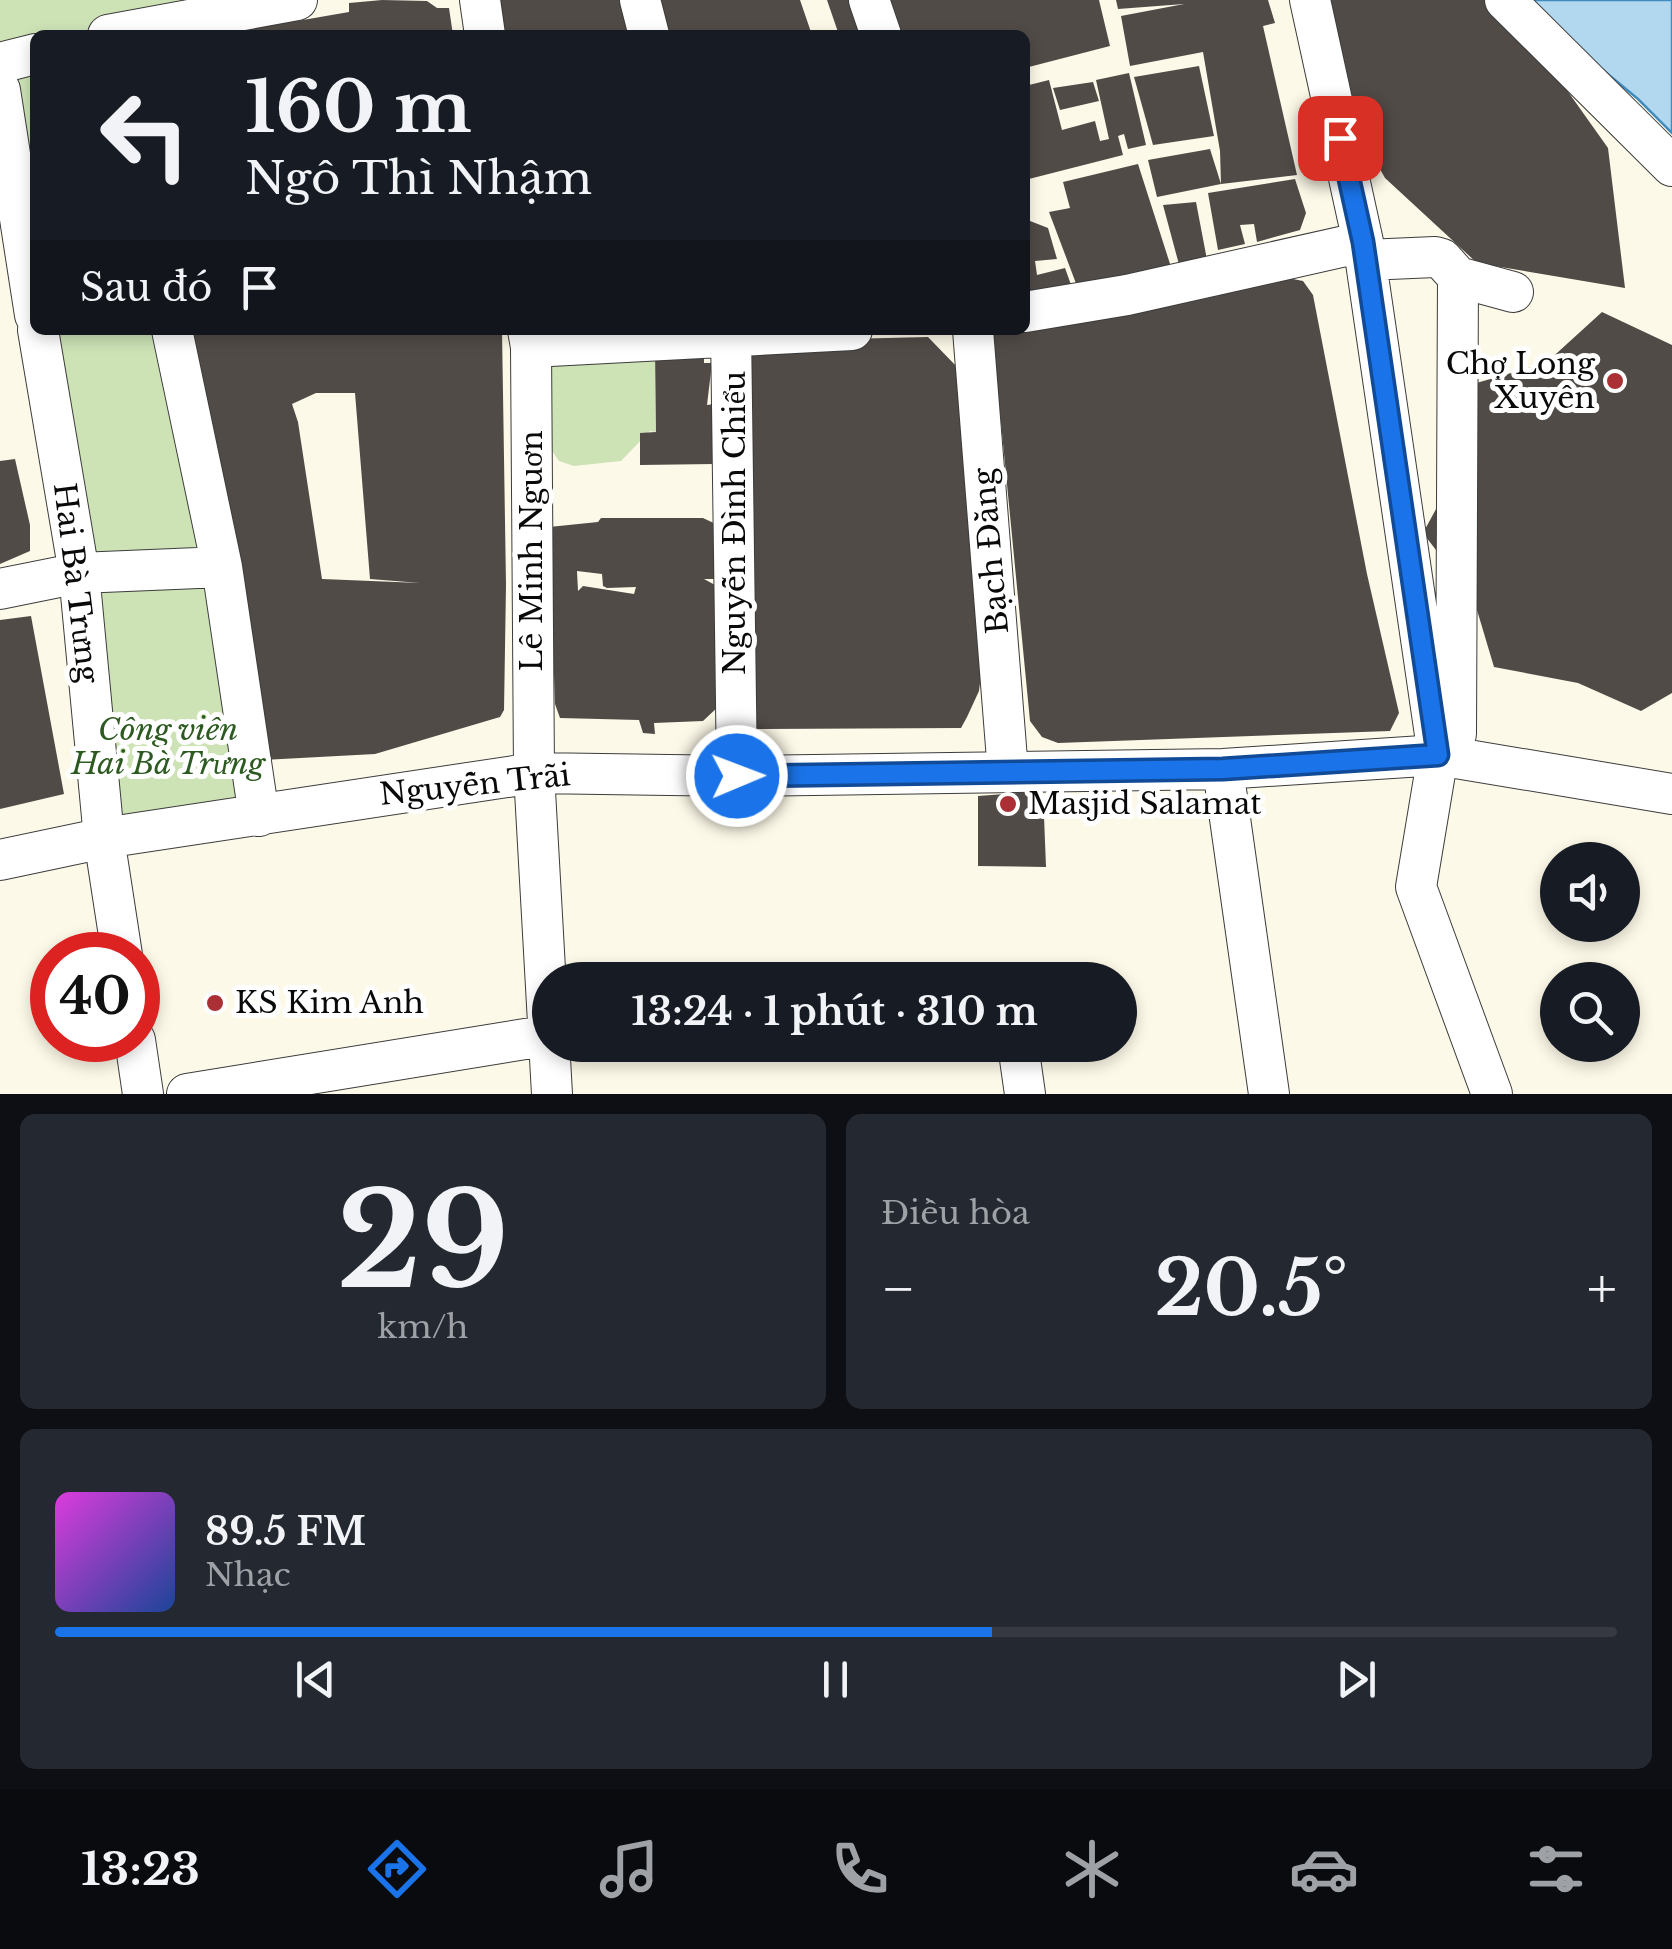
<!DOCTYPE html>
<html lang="vi">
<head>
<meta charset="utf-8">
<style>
	:root { --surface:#171b24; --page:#242831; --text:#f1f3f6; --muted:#9ea1a6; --line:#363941; --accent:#1a73e8 }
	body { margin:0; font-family:"Libre Baskerville",serif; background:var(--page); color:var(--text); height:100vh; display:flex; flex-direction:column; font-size:38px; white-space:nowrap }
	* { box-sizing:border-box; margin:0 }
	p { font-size:32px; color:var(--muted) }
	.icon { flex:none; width:55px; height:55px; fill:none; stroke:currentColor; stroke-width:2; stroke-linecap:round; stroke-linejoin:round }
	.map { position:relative; height:1094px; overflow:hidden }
	.panel { display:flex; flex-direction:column; gap:20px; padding:20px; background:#0d0f14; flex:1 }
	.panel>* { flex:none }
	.banner { position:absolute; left:30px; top:30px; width:1000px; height:305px; border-radius:15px; box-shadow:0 5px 15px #0003; background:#171b24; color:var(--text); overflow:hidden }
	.controls { position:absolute; left:1540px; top:842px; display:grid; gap:20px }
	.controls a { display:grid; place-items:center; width:100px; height:100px; border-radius:50%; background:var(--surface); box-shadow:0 5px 15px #0003; font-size:50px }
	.speed { position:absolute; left:30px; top:932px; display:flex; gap:20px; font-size:50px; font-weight:700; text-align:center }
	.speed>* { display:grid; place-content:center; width:130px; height:130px; border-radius:50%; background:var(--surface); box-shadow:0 5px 15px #0003; line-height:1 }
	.speed .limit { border:15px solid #d22; background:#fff; color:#111 }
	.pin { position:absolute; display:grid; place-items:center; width:85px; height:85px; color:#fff; margin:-42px; border-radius:20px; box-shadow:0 5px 15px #0006 }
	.me { position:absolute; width:110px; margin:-55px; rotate:89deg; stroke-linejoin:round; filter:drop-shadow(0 0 8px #0008) }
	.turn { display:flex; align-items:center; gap:35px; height:210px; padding:0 50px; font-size:45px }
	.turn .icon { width:130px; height:130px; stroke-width:2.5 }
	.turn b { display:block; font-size:70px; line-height:85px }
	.then { display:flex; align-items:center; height:95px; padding:0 50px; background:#0003; gap:20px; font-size:38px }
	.big { font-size:75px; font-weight:700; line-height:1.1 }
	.panel .card { flex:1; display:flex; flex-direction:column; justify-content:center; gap:15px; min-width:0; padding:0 35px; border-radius:15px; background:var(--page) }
	.panel .dial { align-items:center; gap:0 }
	.dial b { font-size:130px; line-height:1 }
	.song { display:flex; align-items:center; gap:30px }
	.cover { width:120px; height:120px; border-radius:15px; background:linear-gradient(135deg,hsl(300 70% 55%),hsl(220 70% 35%)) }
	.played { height:10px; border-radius:5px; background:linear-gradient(90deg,var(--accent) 60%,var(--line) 60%) }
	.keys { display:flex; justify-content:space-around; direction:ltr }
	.heat { display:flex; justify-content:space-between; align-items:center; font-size:55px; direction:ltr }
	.panel .tiles { flex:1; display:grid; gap:20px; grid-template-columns:1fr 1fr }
	.card:last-child { grid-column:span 2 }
	.trip { position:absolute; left:532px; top:962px; width:605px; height:100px; border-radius:50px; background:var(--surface); box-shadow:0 5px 15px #0003; font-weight:700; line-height:100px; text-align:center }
	.tab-bar { display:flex; height:160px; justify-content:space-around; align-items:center; background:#090b0e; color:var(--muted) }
	.tab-bar .icon { width:70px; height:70px }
	.tab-bar .active { color:var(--accent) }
	.tab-bar b { font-size:45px; color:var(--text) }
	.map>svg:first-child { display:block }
	.green { fill:#cde3b6 }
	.water { fill:#b2d8ef; stroke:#408cbf; stroke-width:2.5 }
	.building { fill:#514b47; fill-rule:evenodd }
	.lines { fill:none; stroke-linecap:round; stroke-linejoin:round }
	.minor-casing { stroke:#3c3c3c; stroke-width:42 }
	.minor { stroke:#fff; stroke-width:40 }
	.route-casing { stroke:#114b97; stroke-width:25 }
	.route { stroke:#1a73e8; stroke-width:18 }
	.poi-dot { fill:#ab3035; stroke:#fff; stroke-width:4 }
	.labels { text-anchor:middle; stroke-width:10; stroke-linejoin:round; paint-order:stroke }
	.poi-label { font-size:30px; fill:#090909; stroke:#fff; text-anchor:start }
	.street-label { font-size:30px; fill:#090909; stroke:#fff }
	.park-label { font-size:30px; font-style:italic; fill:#2d5a21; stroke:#fff }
</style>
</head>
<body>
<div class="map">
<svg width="1672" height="1094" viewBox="0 0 1672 1094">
	<rect width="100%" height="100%" fill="#fdf9e8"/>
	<path class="green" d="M0 0H301L115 35H35V315L0 100Z
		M37 330H166L259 816 104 838Z
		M655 352 656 432 650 431 621 461 574 466 559 461 550 448 549 356Z"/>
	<path class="water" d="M1518 0H1672V133L1638 99Z"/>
	<path class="building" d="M382 0 427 1 437 8H449L453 35H200L289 17 297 21 349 12V3Z
		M488 0H619L630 35H495Z
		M647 0H800L812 35H655Z
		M827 0H860L872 35H839Z
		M888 0H1099L1110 46 1025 68V35H897Z
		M1116 0H1268L1275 23 1263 26 1297 175 1221 184 1220 151 1203 52 1130 66 1121 16 1184 4 1118 9Z
		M1315 0H1487L1537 48 1608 148 1625 288 1477 263 1385 178 1333 85Z
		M1199 66 1214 136 1153 145 1134 77Z
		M1129 73 1146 145 1128 149 1124 134 1118 136 1123 155 1025 180V86L1049 80 1062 130 1095 121 1100 141 1109 139 1096 80Z
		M1093 82 1099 101 1060 110 1053 88Z
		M1210 149 1221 184 1157 197 1148 160Z
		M1138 164 1171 267 1080 294 1049 212 1070 208 1063 182Z
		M1295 179 1306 213 1300 230 1257 242 1254 224 1240 225 1245 244 1218 250 1208 193Z
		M1196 202 1208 265 1181 272 1163 205Z
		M1025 219 1048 228 1057 259 1035 261 1037 275 1065 268 1075 296 1025 308Z
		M1288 278 1303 281 1313 295 1367 574 1399 713 1390 731 1058 743 1042 737 1030 721 992 330H1025Z
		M1602 312 1672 345V693L1641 711 1578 683 1494 667 1474 600 1423 533 1460 465 1466 386 1546 363Z
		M175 330H502L506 585 504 710 500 717 375 754 263 760ZM316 393H355L370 579 420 583 322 579 298 422 292 404Z
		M928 337 958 368 988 617 979 691 967 717 961 728 742 729 739 373 759 341Z
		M655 352H704V363H712L707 405 714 404V464L640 465V433L656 432Z
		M15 459 30 525V551L0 564V461Z
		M601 518H703L720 526 717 579H704L726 591 720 705 703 721 654 723 655 734 643 733 639 720 560 718 555 704 549 527 598 522ZM577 571 602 574 603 586 607 588 636 587 634 594 583 586 578 591Z
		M31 616 64 794 0 809V620Z
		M1043 791 1046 867 978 866V796Z"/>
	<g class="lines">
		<defs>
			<path id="minor" d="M480 0 485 35
				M640 0 649 35
				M869 0 881 35
				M1310 0 1363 242 1438 755 1416 887 1492 1094
				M1505 0 1672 166
				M108 35 297 0
				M0 63 35 54
				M0 90 35 315
				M1366 260 1435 257 1442 259 1458 277 1513 292
				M1025 312 1127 295 1363 242
				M38 330 79 573 104 838 122 955
				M172 330 222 567 259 816
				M528 330 531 347 534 773 552 1094
				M731 330 737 776
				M973 330 1008 772
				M531 347 852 330
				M0 589 79 573 222 567
				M1453 736 1456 734 1458 277
				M1223 769 1269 1094
				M0 860 104 838 534 773 737 776 1223 769 1438 755 1672 794
				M135 1040 143 1094
				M1018 1045 1025 1094
				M187 1094 550 1035"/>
		</defs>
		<use href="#minor" class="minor-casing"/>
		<use href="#minor" class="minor"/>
	</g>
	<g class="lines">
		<defs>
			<path id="route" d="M737 776 1223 769 1438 755 1363 242 1340 138"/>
		</defs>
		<use href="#route" class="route-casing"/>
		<use href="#route" class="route"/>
	</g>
	<g class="poi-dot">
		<circle cx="1615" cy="381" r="10"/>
		<circle cx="1008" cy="804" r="10"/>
		<circle cx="215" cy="1003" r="10"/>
	</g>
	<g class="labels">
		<g class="poi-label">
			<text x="1595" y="374" text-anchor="end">Chợ Long<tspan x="1595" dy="34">Xuyên</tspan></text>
			<text x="1028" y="814">Masjid Salamat</text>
			<text x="235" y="1013">KS Kim Anh</text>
		</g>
		<g class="street-label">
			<text transform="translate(735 523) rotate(-90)" y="10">Nguyễn Đình Chiểu</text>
			<text transform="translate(532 551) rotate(-90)" y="10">Lê Minh Nguơn</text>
			<text transform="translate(991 551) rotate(-95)" y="10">Bạch Đằng</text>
			<text transform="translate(76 583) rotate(83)" y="10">Hai Bà Trưng</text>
			<text transform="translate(475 785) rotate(-6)" y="10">Nguyễn Trãi</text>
		</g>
		<g class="park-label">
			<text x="168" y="740">Công viên<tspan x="168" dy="34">Hai Bà Trưng</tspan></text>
		</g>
	</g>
</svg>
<div class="controls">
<a><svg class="icon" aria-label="sound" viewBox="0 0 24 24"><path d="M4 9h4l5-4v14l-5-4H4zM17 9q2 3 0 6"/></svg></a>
<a><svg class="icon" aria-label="search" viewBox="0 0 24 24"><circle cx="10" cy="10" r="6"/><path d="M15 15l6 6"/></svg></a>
</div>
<div class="speed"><div class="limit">40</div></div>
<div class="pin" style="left:1340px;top:138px;background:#d93025"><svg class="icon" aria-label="arrive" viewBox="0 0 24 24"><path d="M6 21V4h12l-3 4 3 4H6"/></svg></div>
<svg class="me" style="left:737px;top:776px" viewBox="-20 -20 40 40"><circle r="17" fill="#1a73e8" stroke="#fff" stroke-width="3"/><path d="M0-11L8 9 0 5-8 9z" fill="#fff"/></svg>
<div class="trip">13:24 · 1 phút · 310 m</div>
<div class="banner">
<div class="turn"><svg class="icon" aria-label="left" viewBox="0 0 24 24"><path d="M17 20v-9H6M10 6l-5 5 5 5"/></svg><div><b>160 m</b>Ngô Thì Nhậm</div></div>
<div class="then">Sau đó<svg class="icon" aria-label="arrive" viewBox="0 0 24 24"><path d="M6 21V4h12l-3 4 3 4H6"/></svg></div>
</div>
</div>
<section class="panel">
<div class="tiles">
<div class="card dial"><b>29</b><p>km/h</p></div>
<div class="card"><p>Điều hòa</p>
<div class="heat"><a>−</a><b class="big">20.5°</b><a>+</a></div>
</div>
<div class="card">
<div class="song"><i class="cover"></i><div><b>89.5 FM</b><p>Nhạc</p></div></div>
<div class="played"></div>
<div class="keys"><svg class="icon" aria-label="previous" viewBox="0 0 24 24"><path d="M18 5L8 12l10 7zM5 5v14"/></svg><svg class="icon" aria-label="pause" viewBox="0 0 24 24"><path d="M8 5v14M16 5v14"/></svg><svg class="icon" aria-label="next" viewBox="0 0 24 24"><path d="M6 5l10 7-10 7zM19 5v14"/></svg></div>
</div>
</div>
</section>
<nav class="tab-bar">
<b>13:23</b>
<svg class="icon active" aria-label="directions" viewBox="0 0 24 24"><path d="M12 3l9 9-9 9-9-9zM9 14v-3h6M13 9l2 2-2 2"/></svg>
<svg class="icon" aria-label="music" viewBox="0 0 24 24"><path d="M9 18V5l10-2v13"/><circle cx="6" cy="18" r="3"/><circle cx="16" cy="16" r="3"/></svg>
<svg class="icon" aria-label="phone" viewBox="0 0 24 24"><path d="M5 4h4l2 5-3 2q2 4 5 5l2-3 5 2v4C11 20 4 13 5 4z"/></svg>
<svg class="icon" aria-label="climate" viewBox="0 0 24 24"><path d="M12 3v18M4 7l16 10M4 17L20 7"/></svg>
<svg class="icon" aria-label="car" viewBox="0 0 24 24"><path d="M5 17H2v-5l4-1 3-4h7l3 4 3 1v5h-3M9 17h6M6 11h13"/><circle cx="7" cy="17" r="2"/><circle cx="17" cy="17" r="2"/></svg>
<svg class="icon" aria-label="filters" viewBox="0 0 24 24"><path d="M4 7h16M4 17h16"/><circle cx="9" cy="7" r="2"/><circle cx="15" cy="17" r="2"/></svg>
</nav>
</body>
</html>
